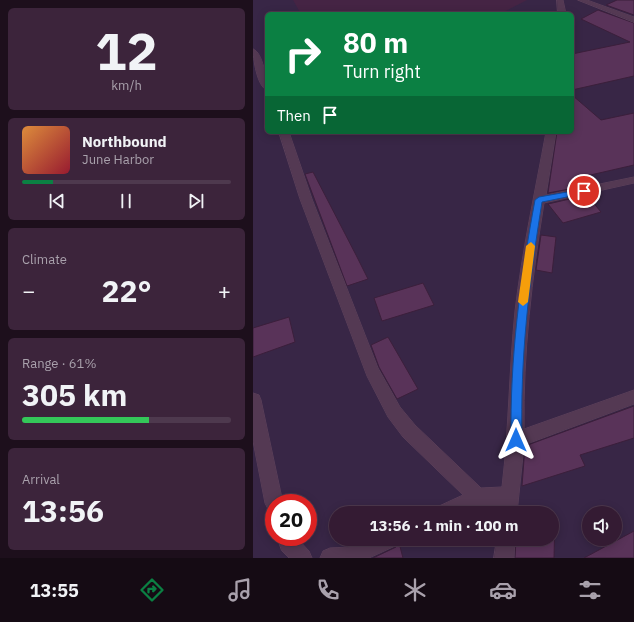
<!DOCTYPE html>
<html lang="en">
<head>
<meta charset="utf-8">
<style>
	:root { --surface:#341b33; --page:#3c243b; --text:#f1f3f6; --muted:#a9a1ac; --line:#4e394e; --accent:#0b8043 }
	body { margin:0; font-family:"IBM Plex Sans",sans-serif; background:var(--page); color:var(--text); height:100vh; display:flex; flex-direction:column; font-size:15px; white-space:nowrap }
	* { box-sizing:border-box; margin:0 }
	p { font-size:13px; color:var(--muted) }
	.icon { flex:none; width:22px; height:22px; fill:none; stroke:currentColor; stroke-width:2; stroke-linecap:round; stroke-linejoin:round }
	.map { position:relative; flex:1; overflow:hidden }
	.drawer { display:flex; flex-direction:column; gap:8px; padding:8px; background:#1d0f1c; width:253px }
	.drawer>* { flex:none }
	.guide { position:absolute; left:12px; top:12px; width:309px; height:122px; border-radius:6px; box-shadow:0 2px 10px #0003,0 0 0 1px var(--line); background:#0b8043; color:#fff; overflow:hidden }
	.buttons { position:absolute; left:329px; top:506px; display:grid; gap:8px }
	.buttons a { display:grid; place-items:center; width:40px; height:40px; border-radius:50%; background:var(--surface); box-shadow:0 2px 10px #0003,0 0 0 1px var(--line); font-size:20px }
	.speed { position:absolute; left:12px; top:494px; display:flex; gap:8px; font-size:20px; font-weight:700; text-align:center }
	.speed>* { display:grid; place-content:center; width:52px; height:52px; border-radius:50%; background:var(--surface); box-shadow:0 2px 10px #0003,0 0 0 1px var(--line); line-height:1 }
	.speed .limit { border:6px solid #d22; background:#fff; color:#111 }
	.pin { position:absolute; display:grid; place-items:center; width:34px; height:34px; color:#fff; margin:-17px; border:2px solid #fff; border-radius:50%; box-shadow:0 1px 4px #0007 }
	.me { position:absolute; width:44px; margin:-22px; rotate:0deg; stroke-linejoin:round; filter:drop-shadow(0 0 3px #0008) }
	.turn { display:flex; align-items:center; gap:14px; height:84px; padding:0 12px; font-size:18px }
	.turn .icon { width:52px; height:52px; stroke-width:2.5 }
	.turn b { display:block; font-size:28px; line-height:34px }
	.then { display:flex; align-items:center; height:38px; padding:0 12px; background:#0003; gap:8px; font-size:15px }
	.big { font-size:30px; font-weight:700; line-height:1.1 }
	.drawer .tile { flex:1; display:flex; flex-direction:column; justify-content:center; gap:6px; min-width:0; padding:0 14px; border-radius:6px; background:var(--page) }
	.drawer .dial { align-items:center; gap:0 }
	.dial b { font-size:52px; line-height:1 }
	.song { display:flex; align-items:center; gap:12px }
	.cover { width:48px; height:48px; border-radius:6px; background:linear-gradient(135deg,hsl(30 70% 55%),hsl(350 70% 35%)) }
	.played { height:4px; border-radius:2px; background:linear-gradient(90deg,var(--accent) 15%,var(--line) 15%) }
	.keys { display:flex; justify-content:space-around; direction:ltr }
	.heat { display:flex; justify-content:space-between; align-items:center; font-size:22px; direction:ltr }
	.charge { height:6px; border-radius:3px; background:linear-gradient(90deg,#34c759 61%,var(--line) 0) }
	.trip { position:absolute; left:76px; top:506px; width:230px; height:40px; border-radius:20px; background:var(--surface); box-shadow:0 2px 10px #0003,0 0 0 1px var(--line); font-weight:700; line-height:40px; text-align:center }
	.menu { display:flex; height:64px; justify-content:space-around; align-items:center; background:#150b14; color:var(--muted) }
	.menu .icon { width:28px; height:28px }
	.menu .active { color:var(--accent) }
	.menu b { font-size:18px; color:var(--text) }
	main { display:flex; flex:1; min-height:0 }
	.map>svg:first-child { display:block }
	.green { fill:#382646; fill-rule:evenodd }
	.building { fill:#593359; stroke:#3b1f3b }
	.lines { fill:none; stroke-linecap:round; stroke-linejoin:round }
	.service-casing { stroke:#5d425c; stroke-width:1 }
	.service { fill:#543953; fill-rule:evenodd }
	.route { fill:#1a73e8; stroke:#114b97 }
	.slow { fill:#f59e0b }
</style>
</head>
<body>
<main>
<section class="drawer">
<div class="tile dial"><b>12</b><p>km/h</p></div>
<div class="tile">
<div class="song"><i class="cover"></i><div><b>Northbound</b><p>June Harbor</p></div></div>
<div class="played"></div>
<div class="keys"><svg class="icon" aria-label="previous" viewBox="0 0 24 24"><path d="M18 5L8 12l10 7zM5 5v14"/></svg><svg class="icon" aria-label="pause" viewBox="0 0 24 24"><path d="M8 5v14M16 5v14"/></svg><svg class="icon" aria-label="next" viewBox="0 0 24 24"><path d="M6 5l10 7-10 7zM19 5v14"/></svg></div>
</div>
<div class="tile"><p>Climate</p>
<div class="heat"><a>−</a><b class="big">22°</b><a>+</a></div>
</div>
<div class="tile"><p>Range · 61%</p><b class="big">305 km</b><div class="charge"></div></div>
<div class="tile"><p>Arrival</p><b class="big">13:56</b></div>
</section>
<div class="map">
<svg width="381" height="558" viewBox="0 0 381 558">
	<rect width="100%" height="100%" fill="#452444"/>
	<path class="green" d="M0 0H40L48 14H14V132H319V14H247L274 0H381V558H0ZM21 503H55V537H21ZM83 513H299V539H83ZM336 513H362V539H336Z"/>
	<path class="building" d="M364 0H381V15L353 5Z
		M345 10 381 23V76L319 90V54L377 42 328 19Z
		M319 95 348 120 381 113V165L320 179 327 187 295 193 304 132H319Z
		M60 172 103 255 115 279 94 286 52 174Z
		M334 195 348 212 310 223 295 204Z
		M288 235 303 237 299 273 283 270Z
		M170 283 181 305 129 321 121 298Z
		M36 317 42 342 0 357V328Z
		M135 337 165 389 144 399 126 367 118 345Z
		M381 406V438L327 455 332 466 269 486 272 446Z
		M299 516H302L301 558H262L263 539H299Z
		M381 531V558H331Z
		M145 539 150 558H120L143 547Z"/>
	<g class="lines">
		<defs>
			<path id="service" d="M304 0H310L313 14H305Z
				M325 0H334L381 17V22Z
				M0 49C10 52 14 80 14 90 4 87 0 58 0 49Z
				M26 132H36L59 199 125 368 147 407 162 425 228 488 249 487C256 428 256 370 262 311 269 251 282 192 293 132H303L293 195 381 177V183L291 203C279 278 270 353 271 429L381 390V404L271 445 264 513H246L247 505 226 506 210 513H181L184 507 210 495 150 437 135 417 114 376 47 199Z
				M0 393 6 395 8 400 30 503H21V512L15 509 12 503 0 441Z
				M24 537H43L56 551 59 558H36L29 551Z
				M115 539H144L142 546 116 558H67L70 551 77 548 97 547Z
				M244 539H262L261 558H241Z"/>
		</defs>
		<use href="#service" class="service-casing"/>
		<use href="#service" class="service"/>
	</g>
	<path class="route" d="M331 189 335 191 334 193 289 202C276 283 267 358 269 440L267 444 263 445 259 444 258 440C257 357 267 281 282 200L286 197Z"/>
	<path class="slow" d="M278 242 282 246 275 302 270 306 265 302 273 246Z"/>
</svg>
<div class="buttons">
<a><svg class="icon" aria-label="sound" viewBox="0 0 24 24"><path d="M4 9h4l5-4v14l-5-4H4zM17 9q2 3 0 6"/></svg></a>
</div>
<div class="speed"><div class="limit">20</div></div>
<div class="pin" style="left:331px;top:191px;background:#d93025"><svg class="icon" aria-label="arrive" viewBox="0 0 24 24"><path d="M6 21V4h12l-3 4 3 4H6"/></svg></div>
<svg class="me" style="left:263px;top:440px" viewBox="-20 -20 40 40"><path d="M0-17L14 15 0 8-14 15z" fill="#1a73e8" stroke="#fff" stroke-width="4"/></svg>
<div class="trip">13:56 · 1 min · 100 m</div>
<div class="guide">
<div class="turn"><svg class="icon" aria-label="right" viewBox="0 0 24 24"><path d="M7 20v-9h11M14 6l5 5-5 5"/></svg><div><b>80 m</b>Turn right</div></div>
<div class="then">Then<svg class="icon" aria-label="arrive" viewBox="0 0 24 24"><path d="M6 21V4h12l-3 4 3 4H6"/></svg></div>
</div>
</div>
</main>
<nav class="menu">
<b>13:55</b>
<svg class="icon active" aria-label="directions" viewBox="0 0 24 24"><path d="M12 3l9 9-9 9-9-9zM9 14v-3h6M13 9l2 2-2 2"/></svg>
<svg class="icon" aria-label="music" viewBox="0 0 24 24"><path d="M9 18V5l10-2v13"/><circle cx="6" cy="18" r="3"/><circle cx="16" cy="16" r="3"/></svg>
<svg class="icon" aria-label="phone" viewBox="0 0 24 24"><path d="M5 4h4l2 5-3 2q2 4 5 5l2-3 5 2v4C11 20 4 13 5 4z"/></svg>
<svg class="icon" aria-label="climate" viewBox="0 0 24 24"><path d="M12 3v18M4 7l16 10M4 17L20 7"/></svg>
<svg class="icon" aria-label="car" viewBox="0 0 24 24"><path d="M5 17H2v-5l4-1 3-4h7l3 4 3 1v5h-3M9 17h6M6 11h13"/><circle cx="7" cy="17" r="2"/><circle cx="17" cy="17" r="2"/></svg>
<svg class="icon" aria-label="filters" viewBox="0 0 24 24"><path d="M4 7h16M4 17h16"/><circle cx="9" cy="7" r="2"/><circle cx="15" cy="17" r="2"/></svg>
</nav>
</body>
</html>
